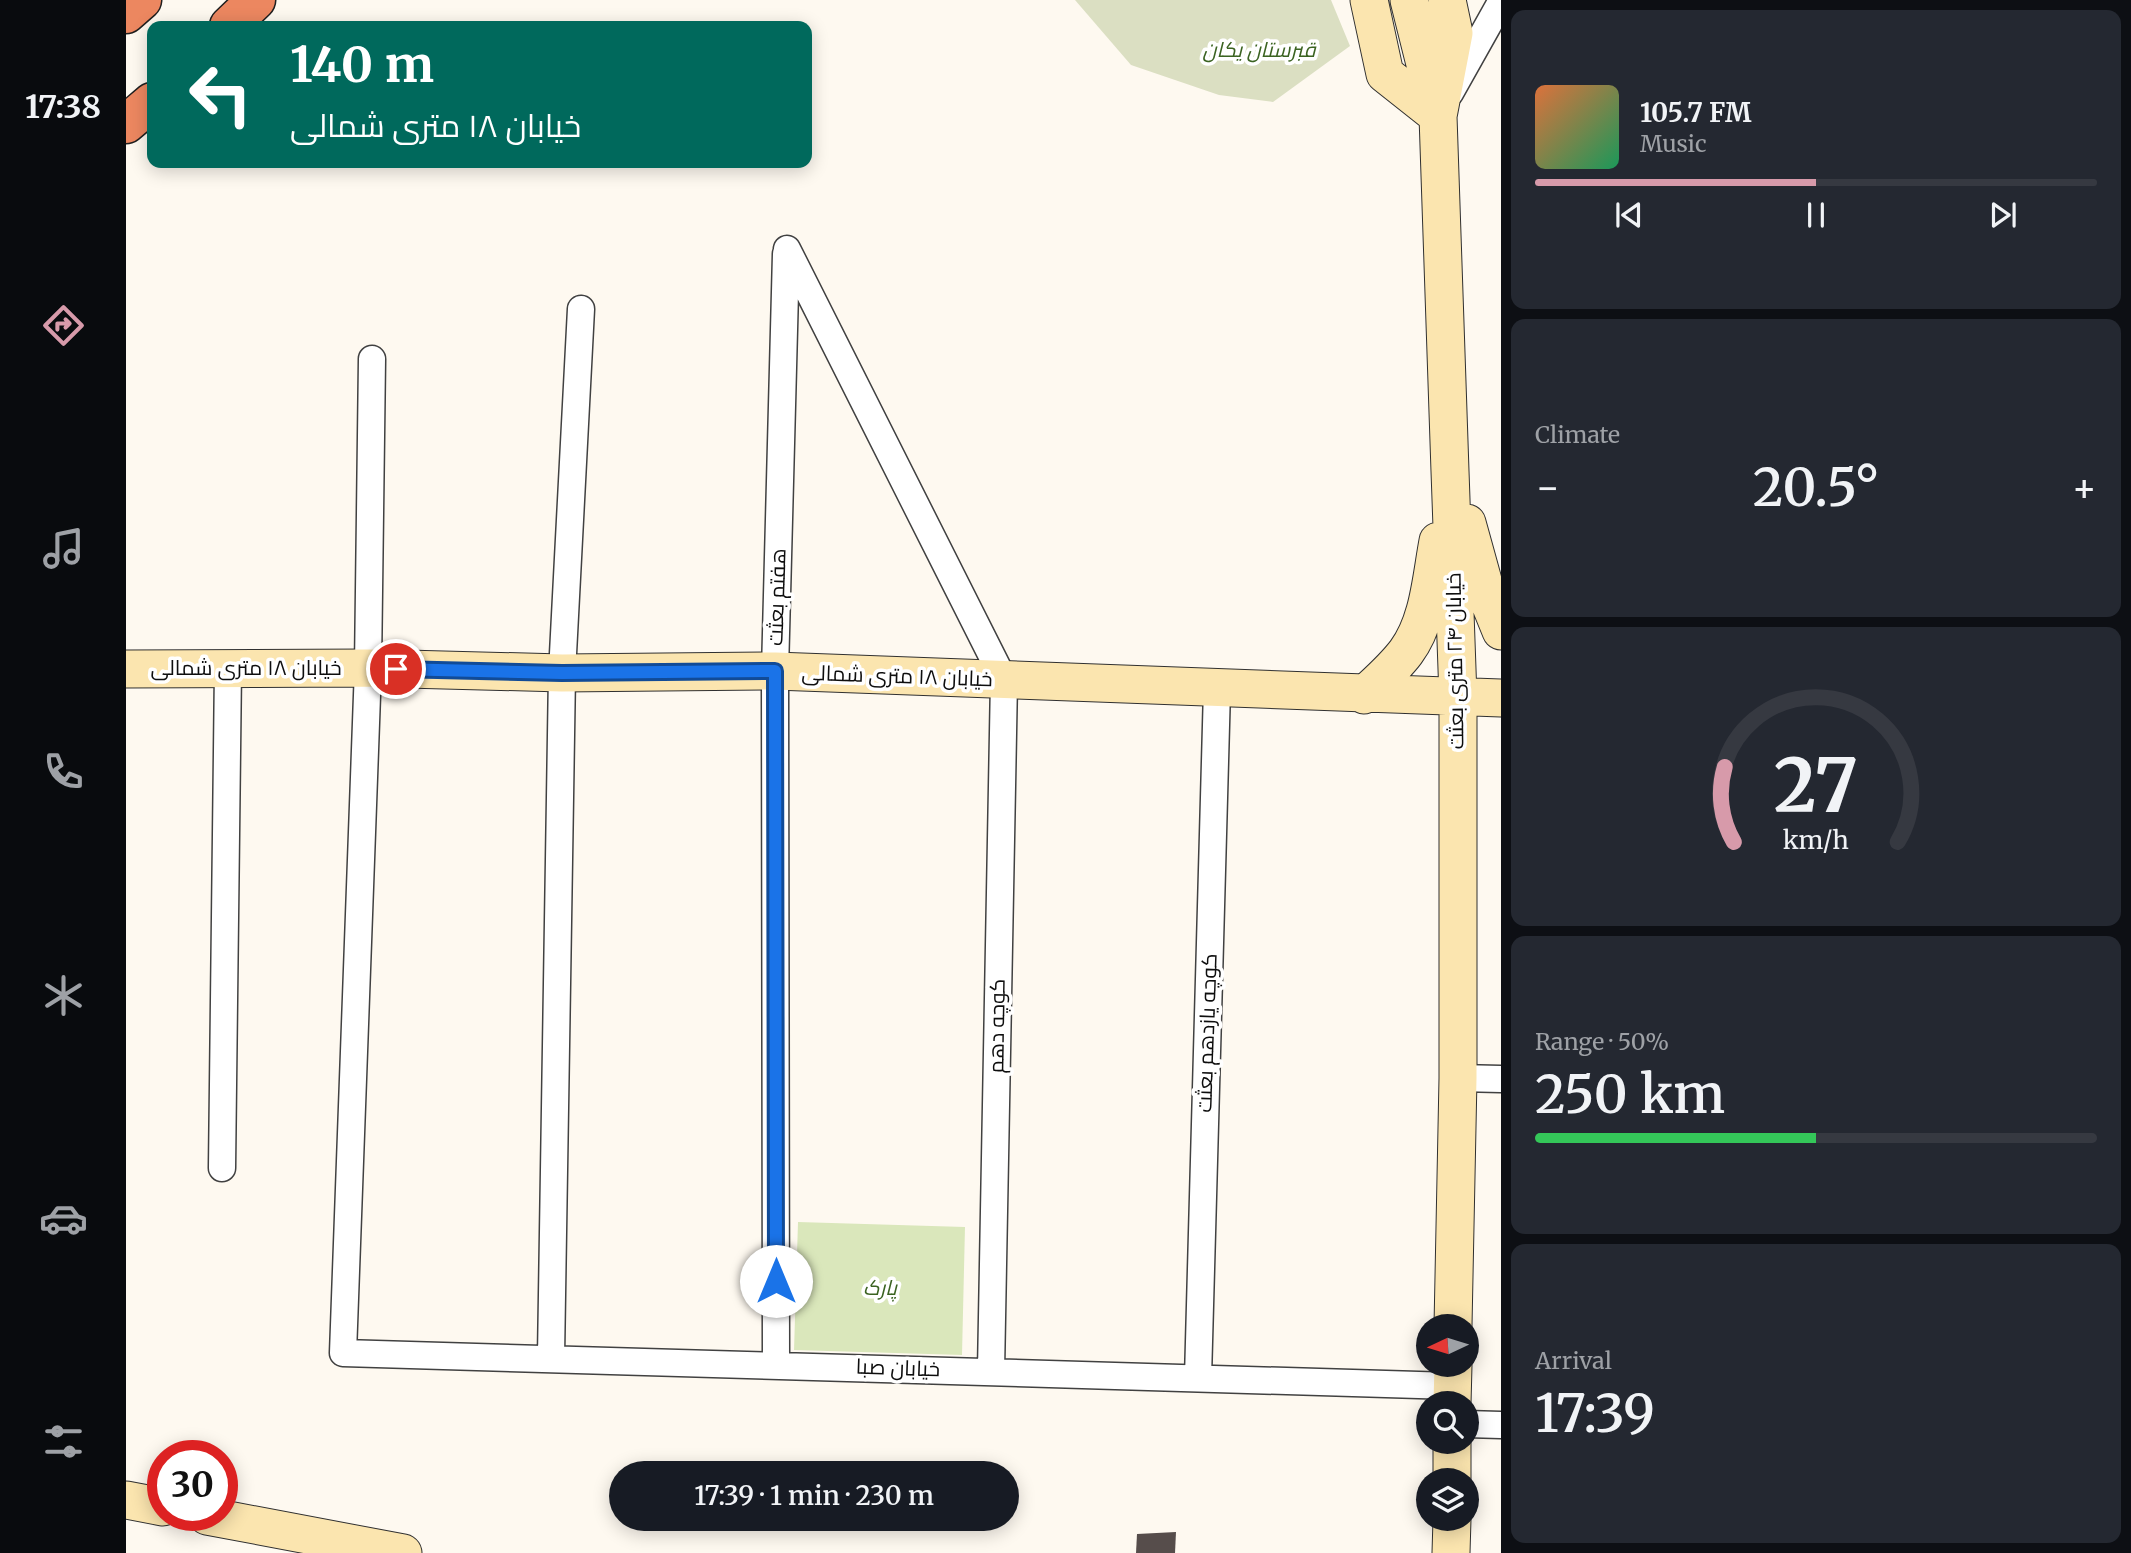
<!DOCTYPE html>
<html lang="en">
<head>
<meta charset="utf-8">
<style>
	:root { --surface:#171b24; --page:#242831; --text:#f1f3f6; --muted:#9ea1a6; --line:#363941; --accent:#d79aaa }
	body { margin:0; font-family:Merriweather,Cairo,serif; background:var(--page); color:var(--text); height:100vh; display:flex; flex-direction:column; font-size:26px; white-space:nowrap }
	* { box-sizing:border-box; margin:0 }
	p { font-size:23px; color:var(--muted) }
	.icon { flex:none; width:38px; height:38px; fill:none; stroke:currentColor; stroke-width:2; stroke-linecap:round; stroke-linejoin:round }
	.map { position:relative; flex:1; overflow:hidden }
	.details { display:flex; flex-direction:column; gap:10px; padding:10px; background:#0d0f14; width:630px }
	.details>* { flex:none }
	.guide { position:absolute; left:21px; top:21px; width:665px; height:147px; border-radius:14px; box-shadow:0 4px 18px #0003; background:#00695c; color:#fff; overflow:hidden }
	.needle { width:46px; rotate:266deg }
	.buttons { position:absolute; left:1290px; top:1314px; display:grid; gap:14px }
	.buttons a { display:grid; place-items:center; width:63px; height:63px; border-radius:50%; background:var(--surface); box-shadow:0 4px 18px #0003; font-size:35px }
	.speed { position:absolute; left:21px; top:1440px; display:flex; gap:14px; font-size:35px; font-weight:700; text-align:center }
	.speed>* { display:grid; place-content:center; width:91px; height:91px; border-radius:50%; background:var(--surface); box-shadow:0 4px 18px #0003; line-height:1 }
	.speed .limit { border:10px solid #d22; background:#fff; color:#111 }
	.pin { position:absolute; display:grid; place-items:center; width:60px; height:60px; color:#fff; margin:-30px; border:4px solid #fff; border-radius:50%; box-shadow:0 2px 7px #0007 }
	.me { position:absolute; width:77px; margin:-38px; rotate:0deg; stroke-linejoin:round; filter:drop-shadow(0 0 5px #0008) }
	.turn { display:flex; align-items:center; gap:24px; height:147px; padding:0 28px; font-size:32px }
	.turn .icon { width:91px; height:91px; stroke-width:2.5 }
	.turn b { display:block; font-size:49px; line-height:60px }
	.big { font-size:52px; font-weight:600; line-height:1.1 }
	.details .tile { flex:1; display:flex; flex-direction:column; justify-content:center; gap:10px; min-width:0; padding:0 24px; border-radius:14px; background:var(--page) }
	.details .dial { align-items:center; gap:0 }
	.dial svg { height:182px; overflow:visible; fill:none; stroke:var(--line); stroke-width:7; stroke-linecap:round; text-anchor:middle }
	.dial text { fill:var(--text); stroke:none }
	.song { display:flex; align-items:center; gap:21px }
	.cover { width:84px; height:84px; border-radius:10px; background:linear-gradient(135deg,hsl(20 70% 55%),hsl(150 70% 35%)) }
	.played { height:7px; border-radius:4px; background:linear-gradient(90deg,var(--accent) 50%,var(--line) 50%) }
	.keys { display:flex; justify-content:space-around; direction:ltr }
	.heat { display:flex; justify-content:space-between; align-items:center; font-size:38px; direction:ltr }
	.charge { height:10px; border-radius:5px; background:linear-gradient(90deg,#34c759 50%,var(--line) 0) }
	.trip { position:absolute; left:483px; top:1461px; width:410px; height:70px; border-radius:35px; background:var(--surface); box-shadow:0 4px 18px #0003; font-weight:600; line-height:70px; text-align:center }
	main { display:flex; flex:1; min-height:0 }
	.menu { display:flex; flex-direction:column; width:126px; justify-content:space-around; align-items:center; background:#090b0e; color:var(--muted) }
	.menu .icon { width:49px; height:49px }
	.menu .active { color:var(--accent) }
	.menu b { font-size:32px; color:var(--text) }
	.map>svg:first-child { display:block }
	.green { fill:#dae7bb }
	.cemetery { fill:#dbdfc2 }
	.building { fill:#564d4b }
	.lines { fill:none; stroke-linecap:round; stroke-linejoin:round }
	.street-casing { stroke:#414141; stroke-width:29 }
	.secondary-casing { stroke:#303030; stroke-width:39 }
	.highway-casing { stroke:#1f1f1f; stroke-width:41 }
	.street { stroke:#fff; stroke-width:26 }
	.secondary { stroke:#fbe5af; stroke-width:37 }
	.highway { stroke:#ec8760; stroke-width:38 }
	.route-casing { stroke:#114b97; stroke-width:18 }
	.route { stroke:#1a73e8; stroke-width:12 }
	.labels { text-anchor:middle; stroke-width:7; stroke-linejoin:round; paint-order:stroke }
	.park-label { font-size:21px; font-style:italic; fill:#3b6321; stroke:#fff }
	.street-label { font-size:21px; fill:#0e0e0e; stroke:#fff }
</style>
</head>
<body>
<main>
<nav class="menu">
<b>17:38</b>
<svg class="icon active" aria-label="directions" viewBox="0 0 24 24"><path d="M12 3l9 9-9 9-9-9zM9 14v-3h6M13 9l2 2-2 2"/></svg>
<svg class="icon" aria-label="music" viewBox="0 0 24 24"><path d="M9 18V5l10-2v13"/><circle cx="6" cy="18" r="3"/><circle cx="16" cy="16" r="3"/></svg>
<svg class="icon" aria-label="phone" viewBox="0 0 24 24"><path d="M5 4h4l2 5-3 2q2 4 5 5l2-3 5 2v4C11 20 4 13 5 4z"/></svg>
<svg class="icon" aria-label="climate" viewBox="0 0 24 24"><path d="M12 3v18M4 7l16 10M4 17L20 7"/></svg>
<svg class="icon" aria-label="car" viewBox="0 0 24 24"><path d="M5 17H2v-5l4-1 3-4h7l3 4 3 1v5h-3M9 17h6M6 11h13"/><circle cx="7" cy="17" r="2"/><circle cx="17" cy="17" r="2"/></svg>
<svg class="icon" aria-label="filters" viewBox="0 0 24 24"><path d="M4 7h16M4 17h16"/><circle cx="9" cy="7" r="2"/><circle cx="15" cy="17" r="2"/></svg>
</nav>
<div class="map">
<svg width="1375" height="1553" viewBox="0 0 1375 1553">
	<rect width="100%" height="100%" fill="#fef9f0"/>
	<path class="green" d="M672 1222 839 1227 836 1355 668 1350Z"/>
	<path class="cemetery" d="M949 0H1205L1224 46 1147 102 1093 95 1005 65Z"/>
	<path class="building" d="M1050 1532 1049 1553H1010L1011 1534Z"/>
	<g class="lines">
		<defs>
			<path id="street" d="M1324 93 1375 2
				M661 249 878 680 865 1371
				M246 359 242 668 217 1353 1326 1386
				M1332 1078 1375 1079
				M96 1168 102 668
				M425 1357 436 673 455 309
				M650 1364 649 671 660 254
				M1072 1378 1091 689
				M1340 1424 1375 1425"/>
			<path id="secondary" d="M1243 0 1259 74 1312 116 1328 33 1321 0
				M1283 0 1312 116 1324 471 1332 697V1078L1327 1326
				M1341 523 1362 599 1375 631
				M0 669 242 668 436 673 649 671 1375 698
				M1238 695C1253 681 1268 668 1280 652 1303 621 1305 578 1312 541
				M1326 1404 1327 1365
				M1326 1480V1442
				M0 1500 37 1507
				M81 1516 277 1553
				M1325 1553 1326 1519"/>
			<path id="highway" d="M0 14 16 0
				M103 26 130 0
				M0 124 26 102"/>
		</defs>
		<use href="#street" class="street-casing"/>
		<use href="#secondary" class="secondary-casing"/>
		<use href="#highway" class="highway-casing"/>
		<use href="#street" class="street"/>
		<use href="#secondary" class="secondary"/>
		<use href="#highway" class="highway"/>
	</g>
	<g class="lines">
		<defs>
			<path id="route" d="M270 669 436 673 649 671 650 1281"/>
		</defs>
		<use href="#route" class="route-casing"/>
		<use href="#route" class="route"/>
	</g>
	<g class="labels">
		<g class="park-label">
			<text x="1133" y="57">قبرستان یکان</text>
			<text x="754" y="1295">پارک</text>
		</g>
		<g class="street-label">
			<text transform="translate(651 597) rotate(-88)" y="7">هفتم بعثت</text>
			<text transform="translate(1329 661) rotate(-91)" y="7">خیابان ۲۴ متری بعثت</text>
			<text x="120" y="675">خیابان ۱۸ متری شمالی</text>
			<text transform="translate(771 676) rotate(2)" y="7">خیابان ۱۸ متری شمالی</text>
			<text transform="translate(871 1026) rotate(-89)" y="7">کوچه دهم</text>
			<text transform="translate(1081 1033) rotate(-88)" y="7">کوچه یازدهم بعثت</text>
			<text transform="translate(772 1368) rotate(2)" y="7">خیابان صبا</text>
		</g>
	</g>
</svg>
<div class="buttons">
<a><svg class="needle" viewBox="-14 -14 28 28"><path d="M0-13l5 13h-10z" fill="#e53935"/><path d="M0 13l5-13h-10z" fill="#9ea1a6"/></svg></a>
<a><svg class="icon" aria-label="search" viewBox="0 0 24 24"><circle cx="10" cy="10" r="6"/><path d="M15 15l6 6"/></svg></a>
<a><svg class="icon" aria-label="layers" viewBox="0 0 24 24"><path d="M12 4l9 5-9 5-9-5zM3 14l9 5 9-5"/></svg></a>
</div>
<div class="speed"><div class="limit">30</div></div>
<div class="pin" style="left:270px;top:669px;background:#d93025"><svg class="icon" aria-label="arrive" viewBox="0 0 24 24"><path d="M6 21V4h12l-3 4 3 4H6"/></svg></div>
<svg class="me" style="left:650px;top:1281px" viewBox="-20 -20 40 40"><circle r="19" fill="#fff"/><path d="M0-13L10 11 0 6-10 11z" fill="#1a73e8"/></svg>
<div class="trip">17:39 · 1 min · 230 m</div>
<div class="guide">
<div class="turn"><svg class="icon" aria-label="left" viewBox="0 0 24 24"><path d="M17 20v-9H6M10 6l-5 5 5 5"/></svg><div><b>140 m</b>خیابان ۱۸ متری شمالی</div></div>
</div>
</div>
<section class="details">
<div class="tile">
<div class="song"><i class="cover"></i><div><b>105.7 FM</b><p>Music</p></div></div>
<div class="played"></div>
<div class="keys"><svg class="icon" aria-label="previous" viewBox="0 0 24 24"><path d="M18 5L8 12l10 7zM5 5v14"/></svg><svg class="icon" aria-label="pause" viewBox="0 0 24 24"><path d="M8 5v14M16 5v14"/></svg><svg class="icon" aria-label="next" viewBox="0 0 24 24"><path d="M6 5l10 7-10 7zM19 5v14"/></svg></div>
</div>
<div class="tile"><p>Climate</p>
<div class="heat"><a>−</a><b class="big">20.5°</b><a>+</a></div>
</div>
<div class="tile dial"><svg viewBox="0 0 100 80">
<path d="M14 69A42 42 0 1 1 86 69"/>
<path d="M14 69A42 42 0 0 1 10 36" stroke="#d79aaa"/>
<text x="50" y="56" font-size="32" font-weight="700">27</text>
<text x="50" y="72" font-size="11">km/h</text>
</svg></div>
<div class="tile"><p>Range · 50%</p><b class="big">250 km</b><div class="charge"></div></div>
<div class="tile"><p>Arrival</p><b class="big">17:39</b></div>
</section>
</main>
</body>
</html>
